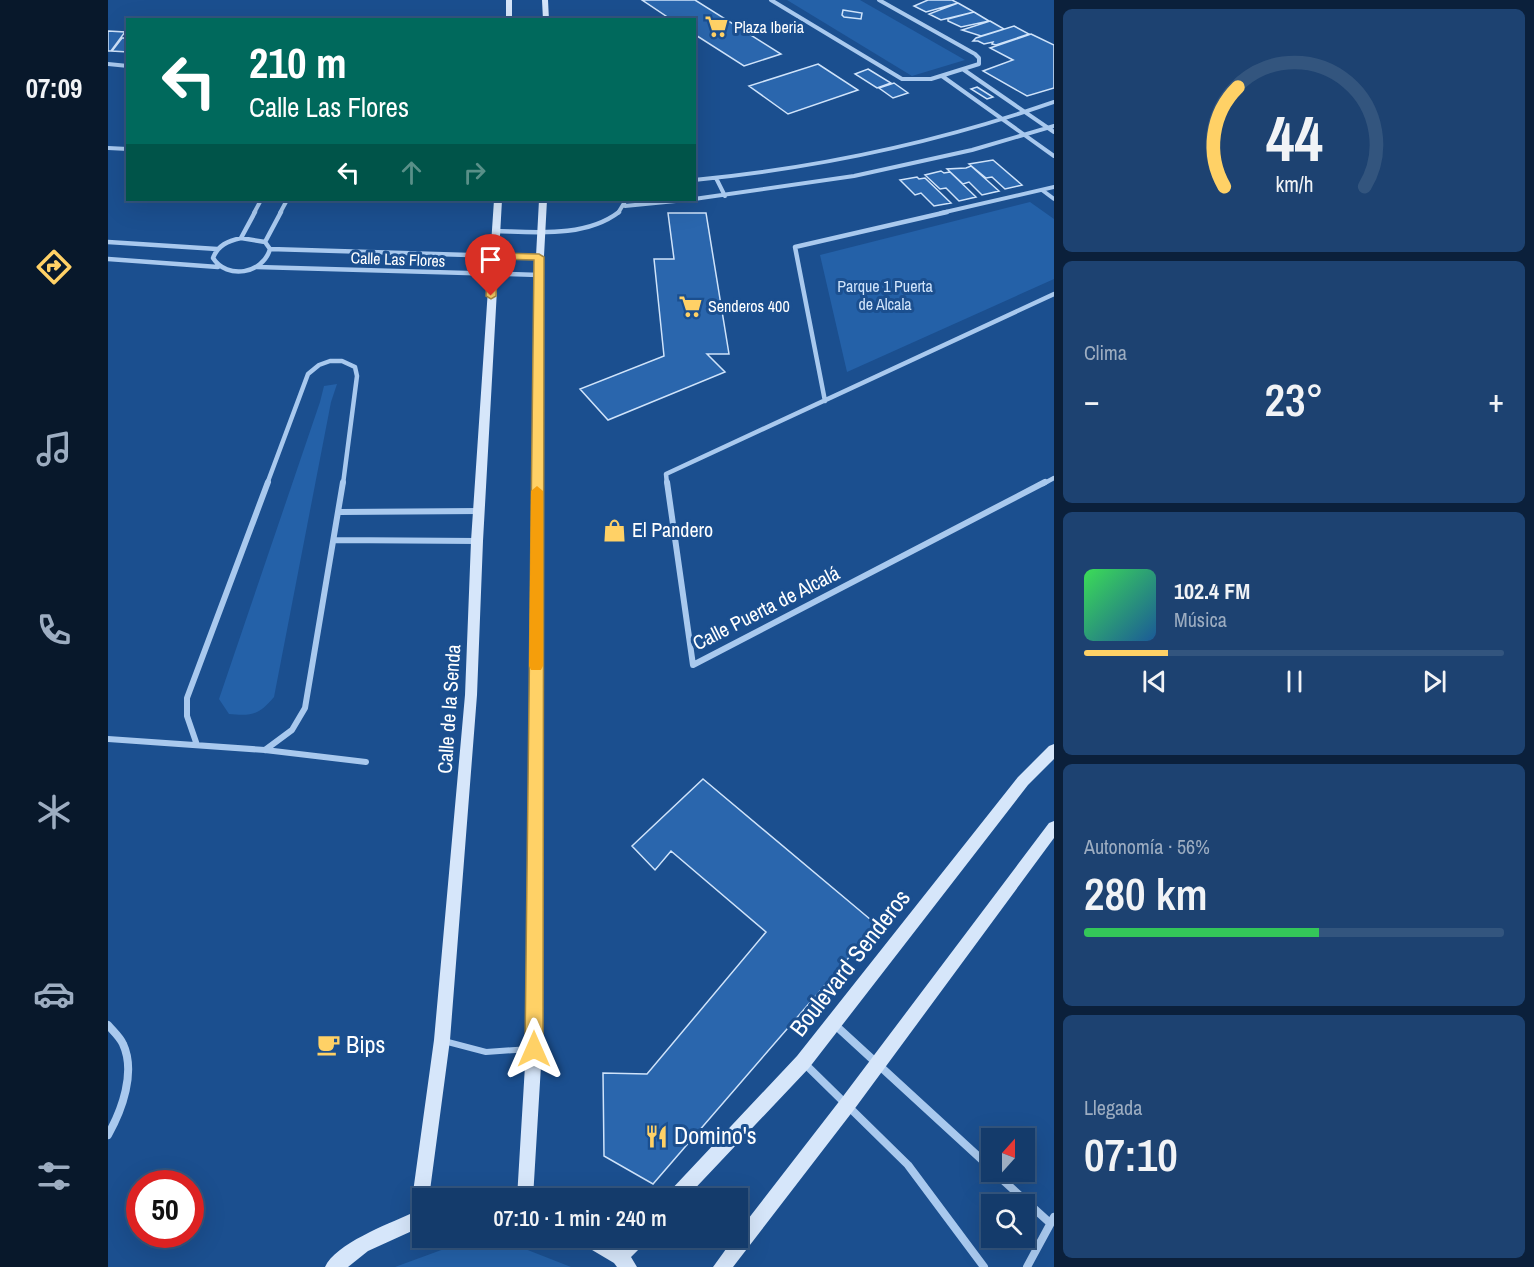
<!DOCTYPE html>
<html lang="es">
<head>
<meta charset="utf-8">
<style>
	:root { --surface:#143b6b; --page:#1d4271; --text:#f1f3f6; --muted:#9dadc1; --line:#33557e; --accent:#ffd166 }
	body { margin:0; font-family:"Archivo Narrow",sans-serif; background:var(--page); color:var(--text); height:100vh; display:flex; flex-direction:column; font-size:22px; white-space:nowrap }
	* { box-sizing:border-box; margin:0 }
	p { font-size:20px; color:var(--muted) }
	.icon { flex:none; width:33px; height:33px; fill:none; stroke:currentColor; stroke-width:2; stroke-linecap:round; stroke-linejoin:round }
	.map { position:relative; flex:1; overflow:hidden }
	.details { display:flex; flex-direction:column; gap:9px; padding:9px; background:#0b203b; width:480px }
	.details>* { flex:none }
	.banner { position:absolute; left:18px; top:18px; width:570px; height:183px; border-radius:0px; box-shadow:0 6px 24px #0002,0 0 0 2px var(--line); background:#00695c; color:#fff; overflow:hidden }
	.needle { width:39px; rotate:21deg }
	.controls { position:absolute; left:873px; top:1128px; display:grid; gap:12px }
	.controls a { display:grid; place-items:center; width:54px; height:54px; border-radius:0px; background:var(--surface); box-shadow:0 6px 24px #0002,0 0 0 2px var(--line); font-size:30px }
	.speed { position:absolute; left:18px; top:1170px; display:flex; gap:12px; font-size:30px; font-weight:700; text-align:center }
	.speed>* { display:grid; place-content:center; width:78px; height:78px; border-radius:50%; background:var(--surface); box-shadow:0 6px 24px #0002,0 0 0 2px var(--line); line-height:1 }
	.speed .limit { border:9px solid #d22; background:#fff; color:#111 }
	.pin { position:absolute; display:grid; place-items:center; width:51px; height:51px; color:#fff; margin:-62px -26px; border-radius:50% 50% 50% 0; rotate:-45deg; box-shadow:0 0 6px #0007 }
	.pin .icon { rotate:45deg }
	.me { position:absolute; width:66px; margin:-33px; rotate:0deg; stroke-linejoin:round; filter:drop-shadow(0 0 4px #0008) }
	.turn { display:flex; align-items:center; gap:21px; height:126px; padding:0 24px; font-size:27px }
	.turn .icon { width:78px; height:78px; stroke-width:2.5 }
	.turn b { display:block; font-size:42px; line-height:51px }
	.lanes { display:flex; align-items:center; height:57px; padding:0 24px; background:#0003; justify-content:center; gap:30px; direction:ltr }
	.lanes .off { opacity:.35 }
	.big { font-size:45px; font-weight:600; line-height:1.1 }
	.details .card { flex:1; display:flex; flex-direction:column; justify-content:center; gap:9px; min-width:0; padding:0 21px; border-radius:9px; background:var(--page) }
	.details .dial { align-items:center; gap:0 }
	.dial svg { height:156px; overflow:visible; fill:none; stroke:var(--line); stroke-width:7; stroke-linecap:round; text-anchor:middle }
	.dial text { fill:var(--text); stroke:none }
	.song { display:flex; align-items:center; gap:18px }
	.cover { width:72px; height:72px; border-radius:9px; background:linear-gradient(135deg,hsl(130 70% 55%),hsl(210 70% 35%)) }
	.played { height:6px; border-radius:3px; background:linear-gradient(90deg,var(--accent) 20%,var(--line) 20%) }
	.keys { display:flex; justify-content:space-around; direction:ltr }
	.heat { display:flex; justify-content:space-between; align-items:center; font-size:33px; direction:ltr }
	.charge { height:9px; border-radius:4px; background:linear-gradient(90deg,#34c759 56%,var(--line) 0) }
	.trip { position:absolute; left:304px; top:1188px; width:336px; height:60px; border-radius:0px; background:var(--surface); box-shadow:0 6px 24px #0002,0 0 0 2px var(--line); font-weight:600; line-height:60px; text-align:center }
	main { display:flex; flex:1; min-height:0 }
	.tabs { display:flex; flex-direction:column; width:108px; justify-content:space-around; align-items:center; background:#08182b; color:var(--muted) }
	.tabs .icon { width:42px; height:42px }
	.tabs .current { color:var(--accent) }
	.tabs b { font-size:27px; color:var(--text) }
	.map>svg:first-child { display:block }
	.green { fill:#2461a8 }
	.building { fill:#2a66ad; stroke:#cfe3fa; stroke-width:1.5 }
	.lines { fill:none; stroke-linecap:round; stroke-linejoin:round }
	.lane { stroke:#a9c9ee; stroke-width:6 }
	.street-far3 { stroke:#a9c9ee; stroke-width:4 }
	.street-far2 { stroke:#a9c9ee; stroke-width:4.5 }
	.street-far1 { stroke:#a9c9ee; stroke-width:6 }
	.street { stroke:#a9c9ee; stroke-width:8 }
	.secondary { fill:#d6e6fa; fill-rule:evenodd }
	.route { fill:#ffd166; stroke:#a68842; stroke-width:1.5 }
	.slow { fill:#f59e0b }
	.labels { text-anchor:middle; stroke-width:6; stroke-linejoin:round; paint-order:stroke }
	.far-poi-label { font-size:16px; fill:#fff; stroke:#1b4f8f; text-anchor:start }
	.far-street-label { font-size:16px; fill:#fff; stroke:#1b4f8f }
	.far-park-label { font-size:16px; fill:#cfe3fa; stroke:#1b4f8f }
	.poi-label { font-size:20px; fill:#fff; stroke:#1b4f8f; text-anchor:start }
	.street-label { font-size:20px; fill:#fff; stroke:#1b4f8f }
	.near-street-label { font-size:24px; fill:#fff; stroke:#1b4f8f }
	.near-poi-label { font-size:24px; fill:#fff; stroke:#1b4f8f; text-anchor:start }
</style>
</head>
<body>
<main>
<nav class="tabs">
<b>07:09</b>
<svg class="icon current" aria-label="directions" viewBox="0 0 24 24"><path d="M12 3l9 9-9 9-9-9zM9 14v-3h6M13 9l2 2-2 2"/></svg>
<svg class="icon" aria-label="music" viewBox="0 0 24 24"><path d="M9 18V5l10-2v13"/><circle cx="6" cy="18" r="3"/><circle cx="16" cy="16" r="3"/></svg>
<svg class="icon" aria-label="phone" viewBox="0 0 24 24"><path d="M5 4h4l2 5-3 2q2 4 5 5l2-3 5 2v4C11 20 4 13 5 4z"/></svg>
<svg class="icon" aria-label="climate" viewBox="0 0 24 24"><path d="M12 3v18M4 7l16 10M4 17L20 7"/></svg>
<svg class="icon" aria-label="car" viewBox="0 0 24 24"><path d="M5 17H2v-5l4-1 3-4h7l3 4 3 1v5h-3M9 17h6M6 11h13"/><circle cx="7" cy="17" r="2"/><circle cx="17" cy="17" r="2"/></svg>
<svg class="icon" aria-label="filters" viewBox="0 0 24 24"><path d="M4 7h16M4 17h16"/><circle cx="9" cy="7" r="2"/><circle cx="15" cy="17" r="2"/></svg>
</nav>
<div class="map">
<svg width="946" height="1267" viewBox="0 0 946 1267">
	<rect width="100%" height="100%" fill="#1b4f8f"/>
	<path class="green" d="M679 0H752L857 60 804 76Z
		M922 202 946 219V279L739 372 712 255Z
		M229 384 223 402 166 697C151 715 144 716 121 714L111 699 212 402 216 386Z
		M347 1245 412 1247 463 1267H287Z"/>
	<path class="building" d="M534 0H587L673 54 636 66 586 34V20H564Z
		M820 0H844L850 3 818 12 806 6Z
		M850 3 866 12 833 20 821 14Z
		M735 10 754 13 753 19 736 17 734 15Z
		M866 12 881 21 853 27 840 21V19Z
		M882 21 896 29 873 36 854 30Z
		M906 26 921 34 888 45 884 44 885 42 876 44 870 41H865L868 38Z
		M0 31 17 32 3 51H0Z
		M923 34 946 45V88L919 96 875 71 905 60 882 48Z
		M14 38H20V52L4 51Z
		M710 64 750 90 680 114 641 86Z
		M760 69 783 83 769 88 747 74Z
		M786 83 800 93 785 98 771 88Z
		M869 87 885 97 879 99 863 89Z
		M885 160 914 185 897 189 884 177 878 178 861 164Z
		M863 166 891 191 874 195 861 182 855 184 839 169 858 168Z
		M833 171 836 173 842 172 868 197 851 201 838 188 832 189 817 175Z
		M809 177 811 179 817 178 843 203 826 206 813 193 807 195 792 180Z
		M560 213H598L621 354H599L617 372 500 420 472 389 556 356 546 259H566Z
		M595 779 769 925 545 1184 496 1156 495 1073 539 1074 658 932 563 851 547 870 524 846Z"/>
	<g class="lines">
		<path class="lane" d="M336 1041 378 1052 422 1049"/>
		<path class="street-far3" d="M663 0 794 79H823L871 64V58L867 54 771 0
			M0 64 20 66
			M856 70 946 132
			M834 76 946 156
			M0 148 20 149
			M608 178 617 196
			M586 180C710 168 828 143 946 102
			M934 190 946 199
			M586 199 746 176 864 150 946 126
			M517 206 578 200
			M146 213 153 200
			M172 213 179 200
			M510 213 518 200
			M833 213 946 187"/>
		<path class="street-far2" d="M387 231C427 232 477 238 511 212
			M133 238 157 242 162 249C155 274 119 280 105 258 110 245 120 241 133 238Z
			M133 238 147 212
			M0 242 109 249
			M157 242 173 212
			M162 249 431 257
			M0 259 110 267
			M149 267 431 275
			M717 401 687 247 839 212
			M159 484 200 374 211 365 222 361H234L247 367 249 376 235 484
			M559 484 558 474 946 294
			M935 484 946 478"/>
		<path class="street-far1" d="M559 482 585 665 937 482
			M231 512 371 511
			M226 540 369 541
			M0 739 157 750 258 762
			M89 745 79 716V698L160 482
			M157 750 184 730 197 708 235 482"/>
		<path class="street" d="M726 1024 884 1169
			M0 1025C5 1031 12 1037 15 1044 28 1072 14 1110 0 1135
			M695 1062 800 1165 876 1267
			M886 1172 942 1223
			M919 1267 946 1217"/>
		<path class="secondary" d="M398 0H404V20H398Z
			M434 0H440L441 20H435Z
			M386 200H394L375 541 369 695 342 1040 321 1198H315V1226L260 1251 240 1267H217C227 1244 280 1224 302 1214L326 1040 357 695 363 541Z
			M431 200H439L435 275 434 1049 425 1198H409L418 1049 427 275Z
			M946 744V759L920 785 701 1068 578 1198H559L561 1192 689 1056 910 777 941 746Z
			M946 821V838L745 1111 625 1267H605L626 1238H630V1232L733 1099 941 823Z
			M471 1238H495L510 1246 519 1238H539L536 1244 523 1257 529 1267H509L506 1263 474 1244Z"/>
	</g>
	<path class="route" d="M385 253 431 254 436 257 435 1049 432 1055 426 1057 419 1055 417 1049 426 260 390 259 388 296 383 299 378 296 380 256Z"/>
	<path class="slow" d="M429 486 435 491V666L433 670H423L421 666 423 491Z"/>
	<defs>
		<symbol id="supermarket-bare" viewBox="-9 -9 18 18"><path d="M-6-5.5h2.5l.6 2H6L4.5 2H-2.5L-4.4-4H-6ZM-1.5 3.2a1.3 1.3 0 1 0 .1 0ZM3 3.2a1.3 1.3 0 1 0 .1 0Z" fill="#ffd166" stroke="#1b4f8f" stroke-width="2.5" paint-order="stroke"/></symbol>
		<symbol id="shop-bare" viewBox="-9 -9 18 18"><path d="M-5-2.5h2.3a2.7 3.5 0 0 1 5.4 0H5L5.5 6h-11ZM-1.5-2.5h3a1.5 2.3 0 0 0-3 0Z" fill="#ffd166" stroke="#1b4f8f" stroke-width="2.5" paint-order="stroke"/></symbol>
		<symbol id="cafe-bare" viewBox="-9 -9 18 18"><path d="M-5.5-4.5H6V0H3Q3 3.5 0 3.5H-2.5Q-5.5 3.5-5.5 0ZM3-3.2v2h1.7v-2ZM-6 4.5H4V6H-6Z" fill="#ffd166" stroke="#1b4f8f" stroke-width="2.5" paint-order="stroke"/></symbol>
		<symbol id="restaurant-bare" viewBox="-9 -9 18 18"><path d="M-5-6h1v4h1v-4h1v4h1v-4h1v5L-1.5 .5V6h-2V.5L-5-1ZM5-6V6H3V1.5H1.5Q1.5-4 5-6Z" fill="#ffd166" stroke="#1b4f8f" stroke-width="2.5" paint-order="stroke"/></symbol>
	</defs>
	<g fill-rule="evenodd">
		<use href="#supermarket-bare" x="592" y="10" width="33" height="33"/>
		<use href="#supermarket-bare" x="566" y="290" width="33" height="33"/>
		<use href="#shop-bare" x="490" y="514" width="33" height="33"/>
		<use href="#cafe-bare" x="204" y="1028" width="33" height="33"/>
		<use href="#restaurant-bare" x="532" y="1120" width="33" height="33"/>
	</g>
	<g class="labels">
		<g class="far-poi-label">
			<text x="626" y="33">Plaza Iberia</text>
			<text x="600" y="312">Senderos 400</text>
		</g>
		<g class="far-street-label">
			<text transform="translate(290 259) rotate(2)" y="6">Calle Las Flores</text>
		</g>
		<g class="far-park-label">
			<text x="777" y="292">Parque 1 Puerta<tspan x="777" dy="18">de Alcala</tspan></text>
		</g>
		<g class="poi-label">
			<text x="524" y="537">El Pandero</text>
		</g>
		<g class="street-label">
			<text transform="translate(658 608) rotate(-27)" y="7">Calle Puerta de Alcalá</text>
			<text transform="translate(341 709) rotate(-86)" y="7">Calle de la Senda</text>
		</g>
		<g class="near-street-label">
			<text transform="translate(742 963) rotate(-52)" y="8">Boulevard Senderos</text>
		</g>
		<g class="near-poi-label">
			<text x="238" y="1053">Bips</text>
			<text x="566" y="1144">Domino's</text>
		</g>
	</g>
</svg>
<div class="controls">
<a><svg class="needle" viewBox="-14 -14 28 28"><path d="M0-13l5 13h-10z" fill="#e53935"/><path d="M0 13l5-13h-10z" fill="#9dadc1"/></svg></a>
<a><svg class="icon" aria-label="search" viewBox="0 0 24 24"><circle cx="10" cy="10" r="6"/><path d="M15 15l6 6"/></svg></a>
</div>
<div class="speed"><div class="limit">50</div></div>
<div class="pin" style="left:383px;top:296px;background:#d93025"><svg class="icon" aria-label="arrive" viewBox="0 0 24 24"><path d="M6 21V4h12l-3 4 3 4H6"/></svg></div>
<svg class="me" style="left:426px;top:1049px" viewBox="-20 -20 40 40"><path d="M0-17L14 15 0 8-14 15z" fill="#ffd166" stroke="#fff" stroke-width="4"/></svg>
<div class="trip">07:10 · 1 min · 240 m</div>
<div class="banner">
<div class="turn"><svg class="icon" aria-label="left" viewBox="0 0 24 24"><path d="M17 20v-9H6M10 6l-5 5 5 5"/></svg><div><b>210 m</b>Calle Las Flores</div></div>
<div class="lanes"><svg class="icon" aria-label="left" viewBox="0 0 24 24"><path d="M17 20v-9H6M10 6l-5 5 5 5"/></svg><svg class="icon off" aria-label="ahead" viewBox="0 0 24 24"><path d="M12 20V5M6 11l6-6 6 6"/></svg><svg class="icon off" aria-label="right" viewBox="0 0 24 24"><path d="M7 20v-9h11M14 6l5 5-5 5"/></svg></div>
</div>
</div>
<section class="details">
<div class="card dial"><svg viewBox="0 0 100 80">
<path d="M14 69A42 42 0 1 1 86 69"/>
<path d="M14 69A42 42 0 0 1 21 18" stroke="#ffd166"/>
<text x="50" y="56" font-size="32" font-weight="700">44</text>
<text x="50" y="72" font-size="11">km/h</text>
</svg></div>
<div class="card"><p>Clima</p>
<div class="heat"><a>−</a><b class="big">23°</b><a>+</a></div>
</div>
<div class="card">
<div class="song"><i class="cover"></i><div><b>102.4 FM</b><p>Música</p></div></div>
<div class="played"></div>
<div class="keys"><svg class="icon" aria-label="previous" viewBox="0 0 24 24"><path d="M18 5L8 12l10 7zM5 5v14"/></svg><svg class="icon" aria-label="pause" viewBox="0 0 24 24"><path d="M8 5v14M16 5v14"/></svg><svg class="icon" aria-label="next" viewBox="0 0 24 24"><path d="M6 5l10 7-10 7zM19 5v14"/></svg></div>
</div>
<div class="card"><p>Autonomía · 56%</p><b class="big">280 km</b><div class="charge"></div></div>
<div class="card"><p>Llegada</p><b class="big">07:10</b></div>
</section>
</main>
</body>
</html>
